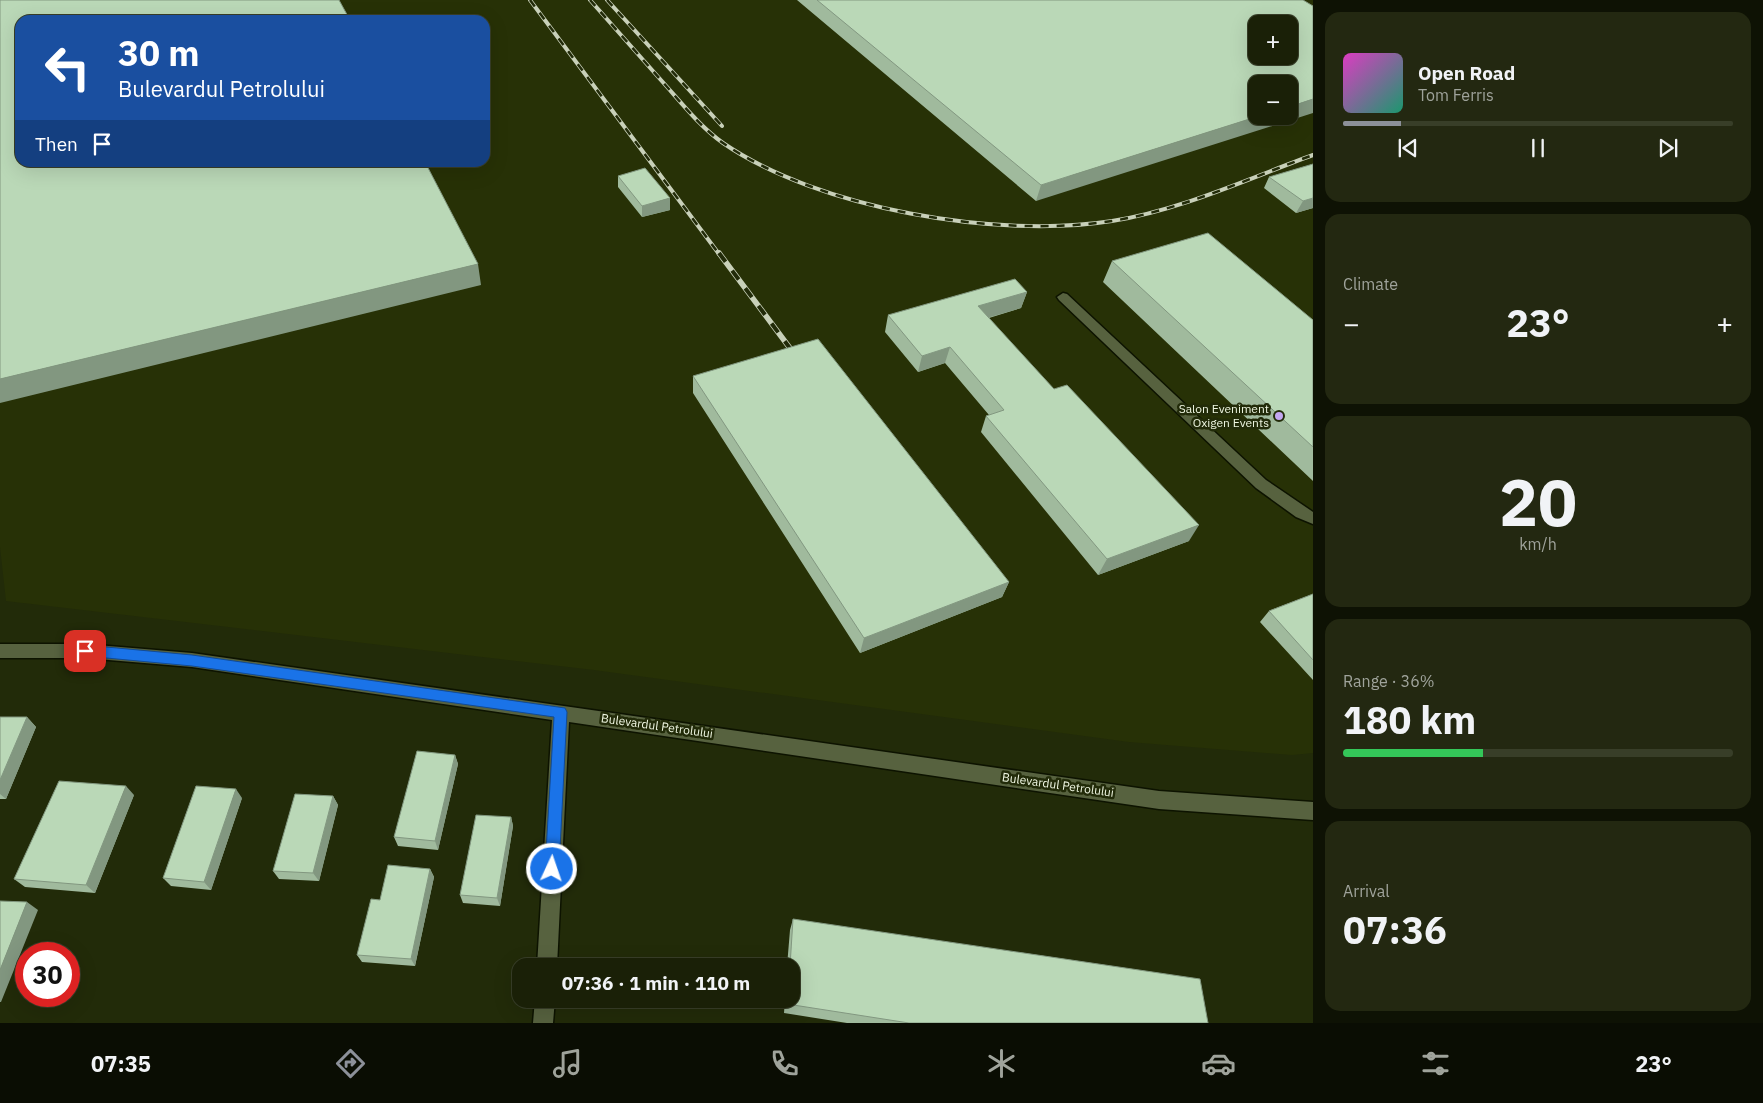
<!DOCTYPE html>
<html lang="en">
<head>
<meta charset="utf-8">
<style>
	:root { --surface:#1a2007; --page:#232811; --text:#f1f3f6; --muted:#9fa39b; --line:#383e28; --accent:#8c9099 }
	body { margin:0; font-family:"IBM Plex Sans",sans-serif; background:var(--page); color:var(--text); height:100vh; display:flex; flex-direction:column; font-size:19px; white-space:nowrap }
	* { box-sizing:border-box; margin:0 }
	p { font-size:16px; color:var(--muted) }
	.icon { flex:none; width:28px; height:28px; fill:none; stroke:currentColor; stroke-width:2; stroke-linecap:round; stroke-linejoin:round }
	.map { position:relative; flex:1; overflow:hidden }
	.drawer { display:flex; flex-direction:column; gap:12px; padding:12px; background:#0e1204; width:450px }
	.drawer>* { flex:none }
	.banner { position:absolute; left:15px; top:15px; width:475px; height:152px; border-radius:15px; box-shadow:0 5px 20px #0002,0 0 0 1px var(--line); background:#1a4fa0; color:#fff; overflow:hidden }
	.buttons { position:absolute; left:1248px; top:15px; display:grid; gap:10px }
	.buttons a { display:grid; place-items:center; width:50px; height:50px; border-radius:10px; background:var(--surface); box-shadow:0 5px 20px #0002,0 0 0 1px var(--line); font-size:25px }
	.speed { position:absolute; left:15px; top:942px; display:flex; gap:10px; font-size:25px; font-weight:700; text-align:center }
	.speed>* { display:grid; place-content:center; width:65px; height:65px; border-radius:50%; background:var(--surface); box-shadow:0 5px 20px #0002,0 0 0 1px var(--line); line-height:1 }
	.speed .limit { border:8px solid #d22; background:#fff; color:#111 }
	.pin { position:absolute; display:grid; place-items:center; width:42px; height:42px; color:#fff; margin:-21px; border-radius:10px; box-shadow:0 2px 8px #0006 }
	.me { position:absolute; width:55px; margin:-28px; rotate:3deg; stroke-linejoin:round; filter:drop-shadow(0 0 4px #0008) }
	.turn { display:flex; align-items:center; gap:18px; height:105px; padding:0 20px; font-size:22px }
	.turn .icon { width:65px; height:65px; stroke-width:2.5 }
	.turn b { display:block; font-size:35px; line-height:42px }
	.then { display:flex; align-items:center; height:48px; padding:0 20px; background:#0003; gap:10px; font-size:19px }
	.big { font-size:38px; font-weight:700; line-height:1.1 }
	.drawer .card { flex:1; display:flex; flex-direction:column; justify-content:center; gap:8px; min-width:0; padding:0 18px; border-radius:15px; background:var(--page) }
	.drawer .dial { align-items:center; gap:0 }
	.dial b { font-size:65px; line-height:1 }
	.song { display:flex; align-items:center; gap:15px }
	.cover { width:60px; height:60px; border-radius:8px; background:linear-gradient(135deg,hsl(310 70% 55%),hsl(160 70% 35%)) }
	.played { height:5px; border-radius:2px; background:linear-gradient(90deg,var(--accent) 15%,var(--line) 15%) }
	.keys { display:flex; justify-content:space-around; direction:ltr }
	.heat { display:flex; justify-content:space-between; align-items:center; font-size:28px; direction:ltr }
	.charge { height:8px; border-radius:4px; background:linear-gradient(90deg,#34c759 36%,var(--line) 0) }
	.trip { position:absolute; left:512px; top:958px; width:288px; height:50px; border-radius:15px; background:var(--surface); box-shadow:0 5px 20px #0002,0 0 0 1px var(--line); font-weight:700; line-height:50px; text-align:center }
	.dock { display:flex; height:80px; justify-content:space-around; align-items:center; background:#0a0d03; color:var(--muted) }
	.dock .icon { width:35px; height:35px }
	.dock .current { color:var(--accent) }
	.dock b { font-size:22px; color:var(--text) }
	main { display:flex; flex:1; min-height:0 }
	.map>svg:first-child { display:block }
	.built { fill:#273106; fill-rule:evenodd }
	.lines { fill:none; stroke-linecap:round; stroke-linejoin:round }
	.minor-casing { stroke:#0d1300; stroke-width:3 }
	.minor { fill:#57623f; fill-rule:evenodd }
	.rail-far1-casing { stroke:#c8d0b9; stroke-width:4 }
	.rail-casing { stroke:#c8d0b9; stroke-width:5.5 }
	.rail-far1 { stroke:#222b09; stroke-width:2.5; stroke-dasharray:8; stroke-linecap:butt }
	.rail { stroke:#222b09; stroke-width:4; stroke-dasharray:11; stroke-linecap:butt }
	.wall { fill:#a0ba9d }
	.shaded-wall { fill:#829780 }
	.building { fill:#bad8b7; stroke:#829780; fill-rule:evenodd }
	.route { fill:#1a73e8; stroke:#114b97 }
	.poi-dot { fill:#c4a7f1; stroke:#222b09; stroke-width:2 }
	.labels { text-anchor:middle; stroke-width:5; stroke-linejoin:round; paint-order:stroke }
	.poi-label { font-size:12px; fill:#eff6e2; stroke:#222b09; text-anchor:end }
	.street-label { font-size:12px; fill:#eff6e2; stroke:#222b09 }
</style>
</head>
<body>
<main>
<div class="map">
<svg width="1313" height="1023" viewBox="0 0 1313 1023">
	<rect width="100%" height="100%" fill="#222b09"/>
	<path class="built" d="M0 0H1313V753L1292 755 1129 742 594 670 6 601 0 547ZM20 20H485V162H20ZM1256 24H1289V56H1256ZM1256 84H1289V116H1256Z"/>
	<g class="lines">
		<defs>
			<path id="minor" d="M1063 293 1067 294 1266 480 1313 512V524L1296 517 1256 488 1059 300 1057 297Z
				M0 644H85L192 653 1159 791 1313 802V820L1159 809 569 722 557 966H537L552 720 192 667 85 658H0Z
				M535 999H555L553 1023H533Z"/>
		</defs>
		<use href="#minor" class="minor-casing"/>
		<use href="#minor" class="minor"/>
		<defs>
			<path id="rail-far1" d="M530 0 719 254
				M590 0C613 26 637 53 660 79 680 101 699 126 723 143 819 209 997 239 1112 221 1181 210 1247 179 1313 155
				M607 0 722 126"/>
			<path id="rail" d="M719 253 798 359"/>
		</defs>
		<use href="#rail-far1" class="rail-far1-casing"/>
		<use href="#rail" class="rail-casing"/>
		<use href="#rail-far1" class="rail-far1"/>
		<use href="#rail" class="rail"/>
	</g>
	<path class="wall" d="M797 0H1303L1036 201Z
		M1313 164V208L1296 213 1264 188 1269 177Z
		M618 176 670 210 642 217 618 187Z
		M1112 261 1313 320V481L1103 282Z
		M1027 292 1021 308 989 318 1189 541 1098 575 981 432 986 416 989 415 945 363 918 372 885 332 888 315Z
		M693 376 1009 582 1002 597 860 653 693 393Z
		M1313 594V680L1260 622 1269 611Z
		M0 717H27L36 727 6 799H0Z
		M455 755 458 764 438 850 398 846 394 837Z
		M134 795 95 893 25 887 14 879Z
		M333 796 338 805 319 881 279 879 273 871Z
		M242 798 211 890 171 886 163 878Z
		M511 817 513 826 500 906 463 903 460 895Z
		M430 869 434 877 415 966 362 962 357 955 380 900Z
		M793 919 1208 1023H847L784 1013 785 999H791V966H787L790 930Z"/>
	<path class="shaded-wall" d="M1313 99V113L1036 201 1041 185 1259 116H1289V107Z
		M670 198V210L642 217V206Z
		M1313 198V208L1296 213 1303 201Z
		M478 264 481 285 0 403V379Z
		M1027 292 1021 308 973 322 978 306Z
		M950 347 945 363 918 372 922 356Z
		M1199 525 1189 541 1098 575 1107 559Z
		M1009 582 1002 597 860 653 864 638Z
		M27 717 36 727 6 799 0 794V780Z
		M455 755 458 764 438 850 435 841Z
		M126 786 134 795 95 893 86 885Z
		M236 789 242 798 211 890 204 882Z
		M333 796 338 805 319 881 313 873Z
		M511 817 513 826 500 906 497 898Z
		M430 869 434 877 415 966 411 959Z
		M27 902 38 910 1 1002H0V970Z"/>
	<path class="building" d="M0 0H339L350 20H20V162H425L478 264 0 379Z
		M817 0H1303L1313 6V99L1289 107V84H1256V116H1259L1041 185ZM1256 24H1289V56H1256Z
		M1313 164V198L1303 201 1269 177Z
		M645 168 670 198 642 206 618 176Z
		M1208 233 1313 320V447L1112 261Z
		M1015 279 1027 292 978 306 1054 389 1067 385 1199 525 1107 559 986 416 1004 410 950 347 922 356 888 315Z
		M818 339 1009 582 864 638 693 376Z
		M1313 594V660L1269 611Z
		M0 717H27L0 780Z
		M417 751 455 755 435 841 394 837Z
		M59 781 126 786 86 885 14 879Z
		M196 786 236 789 204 882 163 878Z
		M295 794 333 796 313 873 273 871Z
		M476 815 511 817 497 898 460 895Z
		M388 865 430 869 411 959 357 955 371 899 380 900Z
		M0 901 27 902 0 970Z
		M793 919 1200 979 1208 1023H909L787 1004V999H791V966H790Z"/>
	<path class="route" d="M85 645 192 655 565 708 567 712 559 869 557 874 552 876 547 874 545 869 554 717 192 666 85 656 80 655 79 651 80 647Z"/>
	<circle class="poi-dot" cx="1279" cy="416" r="5"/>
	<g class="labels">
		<g class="poi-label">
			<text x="1269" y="413">Salon Eveniment<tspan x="1269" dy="14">Oxigen Events</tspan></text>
		</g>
		<g class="street-label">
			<text transform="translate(657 726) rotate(8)" y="4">Bulevardul Petrolului</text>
			<text transform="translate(1058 785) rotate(8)" y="4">Bulevardul Petrolului</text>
		</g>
	</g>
</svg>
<div class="buttons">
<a>+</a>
<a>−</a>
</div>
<div class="speed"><div class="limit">30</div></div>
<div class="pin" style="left:85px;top:651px;background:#d93025"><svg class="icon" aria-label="arrive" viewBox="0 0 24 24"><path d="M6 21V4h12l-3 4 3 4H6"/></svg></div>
<svg class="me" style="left:552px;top:869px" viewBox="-20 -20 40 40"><circle r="17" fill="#1a73e8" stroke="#fff" stroke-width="3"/><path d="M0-11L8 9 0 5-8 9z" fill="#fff"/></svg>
<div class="trip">07:36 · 1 min · 110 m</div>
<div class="banner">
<div class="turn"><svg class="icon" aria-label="left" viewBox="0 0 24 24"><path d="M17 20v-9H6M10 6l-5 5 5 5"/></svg><div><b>30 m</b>Bulevardul Petrolului</div></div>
<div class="then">Then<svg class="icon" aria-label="arrive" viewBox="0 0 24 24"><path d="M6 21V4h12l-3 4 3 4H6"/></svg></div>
</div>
</div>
<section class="drawer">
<div class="card">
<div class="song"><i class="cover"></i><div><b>Open Road</b><p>Tom Ferris</p></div></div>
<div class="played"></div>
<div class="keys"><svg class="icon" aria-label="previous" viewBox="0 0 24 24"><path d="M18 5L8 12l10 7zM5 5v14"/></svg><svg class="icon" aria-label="pause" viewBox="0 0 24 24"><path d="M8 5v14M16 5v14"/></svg><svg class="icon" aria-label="next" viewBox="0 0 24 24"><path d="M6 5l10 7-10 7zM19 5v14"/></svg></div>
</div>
<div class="card"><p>Climate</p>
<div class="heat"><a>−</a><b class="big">23°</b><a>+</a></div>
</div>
<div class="card dial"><b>20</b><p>km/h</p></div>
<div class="card"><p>Range · 36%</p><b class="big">180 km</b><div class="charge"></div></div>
<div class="card"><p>Arrival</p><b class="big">07:36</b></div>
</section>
</main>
<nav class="dock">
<b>07:35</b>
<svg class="icon current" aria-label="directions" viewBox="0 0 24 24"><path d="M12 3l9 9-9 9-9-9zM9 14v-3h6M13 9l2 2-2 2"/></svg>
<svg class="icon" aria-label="music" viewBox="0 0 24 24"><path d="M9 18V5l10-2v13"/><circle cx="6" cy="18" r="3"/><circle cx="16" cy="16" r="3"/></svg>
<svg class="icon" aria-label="phone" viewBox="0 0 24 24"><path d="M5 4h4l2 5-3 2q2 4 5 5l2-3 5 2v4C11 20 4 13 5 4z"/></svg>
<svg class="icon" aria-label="climate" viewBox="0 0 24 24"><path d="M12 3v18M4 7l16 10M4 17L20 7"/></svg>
<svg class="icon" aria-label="car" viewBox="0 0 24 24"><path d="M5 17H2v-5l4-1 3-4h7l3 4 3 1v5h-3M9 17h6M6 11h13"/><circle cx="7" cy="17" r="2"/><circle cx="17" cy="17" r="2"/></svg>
<svg class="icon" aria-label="filters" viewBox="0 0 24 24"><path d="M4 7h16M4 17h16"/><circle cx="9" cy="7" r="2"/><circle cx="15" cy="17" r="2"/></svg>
<b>23°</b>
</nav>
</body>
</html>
